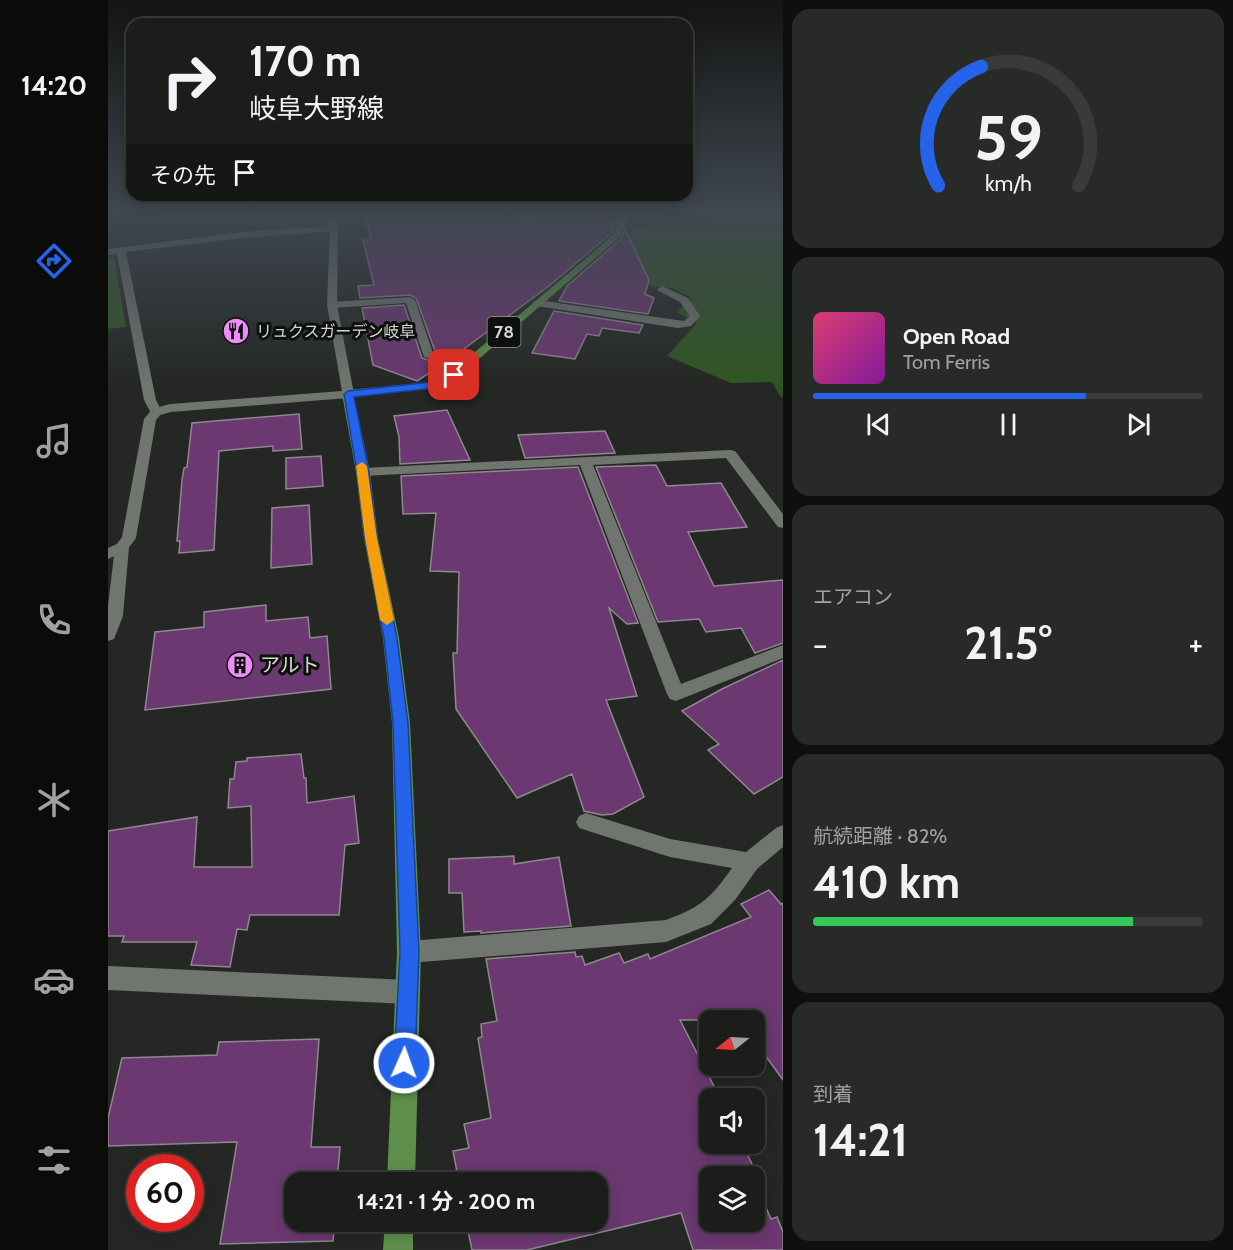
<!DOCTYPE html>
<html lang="ja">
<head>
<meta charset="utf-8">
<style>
	:root { --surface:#1b1d1a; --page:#282a27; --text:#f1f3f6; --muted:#a0a2a2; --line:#393b39; --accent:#2563eb }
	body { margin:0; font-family:Cabin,"Noto Sans JP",sans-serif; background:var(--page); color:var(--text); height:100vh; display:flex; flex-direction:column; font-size:22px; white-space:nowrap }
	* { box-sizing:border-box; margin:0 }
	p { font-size:20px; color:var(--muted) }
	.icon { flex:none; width:33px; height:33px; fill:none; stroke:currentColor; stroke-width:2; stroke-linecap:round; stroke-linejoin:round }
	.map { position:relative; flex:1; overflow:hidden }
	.panel { display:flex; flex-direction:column; gap:9px; padding:9px; background:#0f100e; width:450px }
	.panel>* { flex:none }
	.guide { position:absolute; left:18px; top:18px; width:567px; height:183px; border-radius:18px; box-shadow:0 3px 15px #0003,0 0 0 2px var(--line); background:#1b1d1a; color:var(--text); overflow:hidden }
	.needle { width:39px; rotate:252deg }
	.tools { position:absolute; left:591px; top:1010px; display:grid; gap:12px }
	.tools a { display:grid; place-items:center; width:66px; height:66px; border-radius:12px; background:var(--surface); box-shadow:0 3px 15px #0003,0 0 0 2px var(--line); font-size:30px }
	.speed { position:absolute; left:18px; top:1154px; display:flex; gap:12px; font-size:30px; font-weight:700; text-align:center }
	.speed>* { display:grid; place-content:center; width:78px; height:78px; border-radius:50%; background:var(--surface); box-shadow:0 3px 15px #0003,0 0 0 2px var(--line); line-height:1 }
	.speed .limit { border:9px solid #d22; background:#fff; color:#111 }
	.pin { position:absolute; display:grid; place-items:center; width:51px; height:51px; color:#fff; margin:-26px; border-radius:12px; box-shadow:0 3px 9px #0006 }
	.me { position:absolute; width:66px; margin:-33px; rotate:2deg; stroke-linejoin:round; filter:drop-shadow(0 0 4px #0008) }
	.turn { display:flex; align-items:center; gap:21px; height:126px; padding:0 24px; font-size:27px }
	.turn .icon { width:78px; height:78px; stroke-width:2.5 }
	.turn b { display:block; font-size:42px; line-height:51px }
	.then { display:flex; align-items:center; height:57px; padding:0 24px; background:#0003; gap:12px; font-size:22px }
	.big { font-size:45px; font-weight:700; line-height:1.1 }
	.panel .widget { flex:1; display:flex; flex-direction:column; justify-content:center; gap:9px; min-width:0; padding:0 21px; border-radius:18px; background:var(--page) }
	.panel .dial { align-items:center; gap:0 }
	.dial svg { height:156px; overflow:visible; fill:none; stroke:var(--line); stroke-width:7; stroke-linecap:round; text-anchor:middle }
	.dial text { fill:var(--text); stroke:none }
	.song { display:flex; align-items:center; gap:18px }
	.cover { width:72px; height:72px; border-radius:9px; background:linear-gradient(135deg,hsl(340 70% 55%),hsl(290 70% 35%)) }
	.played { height:6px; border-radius:3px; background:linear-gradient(90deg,var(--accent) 70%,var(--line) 70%) }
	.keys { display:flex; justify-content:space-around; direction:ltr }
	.heat { display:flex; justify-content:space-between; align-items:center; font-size:33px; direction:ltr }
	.charge { height:9px; border-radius:4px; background:linear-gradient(90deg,#34c759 82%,var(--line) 0) }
	.trip { position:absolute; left:176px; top:1172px; width:324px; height:60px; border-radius:18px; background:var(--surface); box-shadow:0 3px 15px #0003,0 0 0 2px var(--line); font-weight:700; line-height:60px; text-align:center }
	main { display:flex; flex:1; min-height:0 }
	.tabs { display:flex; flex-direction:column; width:108px; justify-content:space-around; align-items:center; background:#0b0c0a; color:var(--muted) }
	.tabs .icon { width:42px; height:42px }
	.tabs .current { color:var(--accent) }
	.tabs b { font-size:27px; color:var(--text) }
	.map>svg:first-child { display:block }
	.green { fill:#2f5622 }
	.building { fill:#6b3871; stroke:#8e898e; stroke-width:1.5 }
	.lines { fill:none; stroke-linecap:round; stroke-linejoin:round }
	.minor { fill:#71756f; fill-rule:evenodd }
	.tertiary { fill:#71756f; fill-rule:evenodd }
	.primary { fill:#5d8f4b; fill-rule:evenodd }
	.route { fill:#2563eb; stroke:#184099; stroke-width:1.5 }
	.slow { fill:#f59e0b }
	.labels { text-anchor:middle; stroke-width:6; stroke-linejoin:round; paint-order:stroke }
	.far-poi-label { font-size:16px; fill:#d5d7d4; stroke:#0e100e; text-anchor:start }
	.shield { fill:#0e100e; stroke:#999b99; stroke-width:1.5 }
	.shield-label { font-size:18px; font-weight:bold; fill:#d5d7d4 }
	.poi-label { font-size:20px; fill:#d5d7d4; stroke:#0e100e; text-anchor:start }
</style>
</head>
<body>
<main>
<nav class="tabs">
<b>14:20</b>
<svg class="icon current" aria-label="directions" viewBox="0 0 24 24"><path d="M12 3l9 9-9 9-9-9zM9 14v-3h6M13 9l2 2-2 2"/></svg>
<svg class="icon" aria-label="music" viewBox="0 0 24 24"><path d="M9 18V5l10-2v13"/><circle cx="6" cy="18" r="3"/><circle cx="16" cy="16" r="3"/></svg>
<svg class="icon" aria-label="phone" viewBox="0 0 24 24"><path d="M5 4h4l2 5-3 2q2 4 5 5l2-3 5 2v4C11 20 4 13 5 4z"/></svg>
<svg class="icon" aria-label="climate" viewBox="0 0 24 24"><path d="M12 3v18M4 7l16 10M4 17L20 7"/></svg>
<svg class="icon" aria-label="car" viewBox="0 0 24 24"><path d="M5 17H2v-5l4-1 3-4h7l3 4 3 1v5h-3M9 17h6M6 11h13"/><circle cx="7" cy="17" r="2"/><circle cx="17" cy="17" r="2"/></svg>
<svg class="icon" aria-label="filters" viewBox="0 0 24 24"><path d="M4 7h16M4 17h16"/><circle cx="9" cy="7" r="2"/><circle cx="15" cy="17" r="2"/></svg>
</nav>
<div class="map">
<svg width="675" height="1250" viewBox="0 0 675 1250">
	<rect width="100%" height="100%" fill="#242723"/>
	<path class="green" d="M586 211H675V397L672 396 664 382 623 383 559 356 589 323 569 312 584 298 564 288 543 286 533 275 494 263 526 227 602 223Z
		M6 257 18 327 0 329V258Z"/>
	<path class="building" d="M256 211H365L369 220 496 214 498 211H509L510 215 504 232 492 243 441 286 345 357 327 351 308 298 302 295 252 298 250 286 266 285 255 240H263Z
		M517 230 541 280 537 294 546 298 540 314 451 301 459 286 514 238Z
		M296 305 314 358 334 365 309 381 265 365 254 308Z
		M446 311 535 325 531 333 494 328 491 336 479 334 467 359 424 353Z
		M339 410 362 460 292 464 291 437 286 416Z
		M191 414 194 449 165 451V446L111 451 106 550 71 553 72 541H69L74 480 76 468 79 467 84 423Z
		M497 431 507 453 417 458 410 435Z
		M213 456 215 486 178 489V458Z
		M548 465 559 486 613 483 639 527 580 532 606 586 675 580V643L647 653 633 628 598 632 591 619 550 622 488 467Z
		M470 467 530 623 519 624 501 608 529 696 498 700 536 797 505 814 494 815 476 811 464 774 409 798 348 709 345 653H349L351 572 322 571 328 513 295 514 293 476Z
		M201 505 204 564 163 568 164 508Z
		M158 605V621L200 617 202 638 219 636 223 689 37 710 47 632 96 627V612Z
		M675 660V777L646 794 600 750 611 744 574 711 614 689Z
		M193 754 196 778H198L199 803 246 796 251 843 237 845 231 915H142L139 930 129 929 122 967 83 965 89 942H14L16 936H0V831L89 817 86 867H144L143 806 120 808 122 779H126L128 762 139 761V758Z
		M406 856V864L451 857 463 926 373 933V931L356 932 354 893H341V859Z
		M661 890 673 904 675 903V1080L657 1055 646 1060V1020H572L612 1098H602V1143H634L645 1166 641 1168 645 1176H602V1221H646V1180L663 1219 669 1217 675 1232V1250H585L573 1213 419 1250H364L358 1221H489V1182H351L345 1151 361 1148 356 1124 383 1118 370 1038 374 1037 373 1024 389 1021 378 959 467 952 468 957 474 956 477 965 511 953 516 963 540 954 542 959 643 917 633 904Z
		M211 1039 203 1147H232L229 1182H186V1221H227L225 1241 112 1244 129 1142 0 1146V1118L14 1058 109 1055 111 1042Z"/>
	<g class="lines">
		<path class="minor" d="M226 226 230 229 229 231 134 238 18 252 48 400 54 412 52 415H44L36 400 9 254 0 255V249L134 232Z
			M554 286 580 298 592 316 583 326 570 328 429 306 424 303 429 300 576 321 582 316 572 302 551 291 549 289Z
			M302 297 307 300 325 353 360 364V368H352L316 357 298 303 224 308 219 305 224 302Z
			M622 450 627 451 675 514V528L670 527 618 458 485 465 573 684 675 645V658L568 701 562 699 559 694 472 465 255 476 248 472 255 468Z
			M14 542 21 547 15 616 6 639 0 641V606L7 547Z
			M478 813 562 839 638 852 668 828 675 825V847L649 869 627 900 603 924 558 942 301 963 293 960 289 952 293 944 301 941 558 920C593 907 602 899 624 868L562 857 471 828 468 822 471 816Z
			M0 966 299 980 307 984 311 992 307 1000 299 1004 0 990Z"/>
		<path class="tertiary" d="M219 211H227L230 229 229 305 246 394 240 398 63 412 52 415 48 420 28 538 19 550 0 559V548L9 544 14 537 36 419 44 409 62 404 234 391 219 305 222 229Z"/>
		<path class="primary" d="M514 211H522L513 236 350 377 326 388 246 397 262 472 270 538 291 638 302 723 313 952 307 1182H279L289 952 284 723 275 638 256 538 248 472 234 394 240 390 323 382 342 373 494 245 506 233Z
			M277 1221H305V1250H275Z"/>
	</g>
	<linearGradient id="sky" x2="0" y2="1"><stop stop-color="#141513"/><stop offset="0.55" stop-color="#3f4750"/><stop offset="1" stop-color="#3f4750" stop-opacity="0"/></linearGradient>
	<rect width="675" height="386" fill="url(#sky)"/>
	<path class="route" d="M346 372 350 373V377L326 388 246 397 261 472 269 538 289 638 300 723 311 952 307 1063 304 1070 296 1074 289 1070 286 1063 292 952 285 723 276 638 257 538 249 472 236 394 240 391 324 382Z"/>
	<path class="slow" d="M254 462 259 466 269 538 286 620 279 625 272 620 257 538 248 466Z"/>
	<defs>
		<symbol id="restaurant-disc" viewBox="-11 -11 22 22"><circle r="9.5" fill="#ee8cf9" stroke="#0e100e"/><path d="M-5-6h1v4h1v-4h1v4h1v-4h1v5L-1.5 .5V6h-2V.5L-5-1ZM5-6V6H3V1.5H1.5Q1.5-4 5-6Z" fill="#111"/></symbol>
		<symbol id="building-disc" viewBox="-11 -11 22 22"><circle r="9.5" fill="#ee8cf9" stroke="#0e100e"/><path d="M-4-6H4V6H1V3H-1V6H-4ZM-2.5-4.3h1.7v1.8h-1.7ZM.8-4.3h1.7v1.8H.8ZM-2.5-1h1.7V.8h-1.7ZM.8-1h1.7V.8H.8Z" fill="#111"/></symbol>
	</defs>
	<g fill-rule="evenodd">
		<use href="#restaurant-disc" x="113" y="316" width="30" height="30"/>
		<use href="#building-disc" x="117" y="650" width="30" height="30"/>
	</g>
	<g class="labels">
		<g class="far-poi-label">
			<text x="148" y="337">リュクスガーデン岐阜</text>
		</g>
		<rect class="shield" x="379.5" y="317" width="33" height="30" rx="4.5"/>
		<g class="shield-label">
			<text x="396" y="338">78</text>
		</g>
		<g class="poi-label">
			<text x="152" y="672">アルト</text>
		</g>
	</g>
</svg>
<div class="tools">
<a><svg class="needle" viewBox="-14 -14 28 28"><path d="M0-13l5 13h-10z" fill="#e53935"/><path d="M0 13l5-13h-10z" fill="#a0a2a2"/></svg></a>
<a><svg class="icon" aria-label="sound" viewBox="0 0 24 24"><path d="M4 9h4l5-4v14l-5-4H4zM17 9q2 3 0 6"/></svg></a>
<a><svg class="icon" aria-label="layers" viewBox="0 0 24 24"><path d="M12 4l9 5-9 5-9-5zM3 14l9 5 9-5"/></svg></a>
</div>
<div class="speed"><div class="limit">60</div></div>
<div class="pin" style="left:346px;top:375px;background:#d93025"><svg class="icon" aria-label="arrive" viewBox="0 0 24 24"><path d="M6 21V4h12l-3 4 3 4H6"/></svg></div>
<svg class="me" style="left:296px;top:1063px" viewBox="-20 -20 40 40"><circle r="17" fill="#2563eb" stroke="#fff" stroke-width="3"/><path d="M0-11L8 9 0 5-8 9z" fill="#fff"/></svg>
<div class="trip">14:21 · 1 分 · 200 m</div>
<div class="guide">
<div class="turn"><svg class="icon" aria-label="right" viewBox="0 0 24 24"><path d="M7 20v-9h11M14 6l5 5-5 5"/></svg><div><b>170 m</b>岐阜大野線</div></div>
<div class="then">その先<svg class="icon" aria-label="arrive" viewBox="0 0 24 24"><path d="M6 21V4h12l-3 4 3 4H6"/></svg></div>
</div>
</div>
<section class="panel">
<div class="widget dial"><svg viewBox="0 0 100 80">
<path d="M14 69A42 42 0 1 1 86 69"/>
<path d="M14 69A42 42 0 0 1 36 8" stroke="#2563eb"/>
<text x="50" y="56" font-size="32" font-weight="700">59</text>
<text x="50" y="72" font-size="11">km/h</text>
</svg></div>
<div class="widget">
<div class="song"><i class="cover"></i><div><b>Open Road</b><p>Tom Ferris</p></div></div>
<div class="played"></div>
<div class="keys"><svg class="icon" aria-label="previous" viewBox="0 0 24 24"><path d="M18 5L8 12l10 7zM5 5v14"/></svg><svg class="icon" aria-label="pause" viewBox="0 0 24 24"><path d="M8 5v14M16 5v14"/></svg><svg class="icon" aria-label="next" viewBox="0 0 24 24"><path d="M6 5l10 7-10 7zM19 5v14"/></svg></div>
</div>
<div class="widget"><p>エアコン</p>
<div class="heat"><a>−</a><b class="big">21.5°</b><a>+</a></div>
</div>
<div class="widget"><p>航続距離 · 82%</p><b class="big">410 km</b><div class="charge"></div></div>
<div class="widget"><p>到着</p><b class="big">14:21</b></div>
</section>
</main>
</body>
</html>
